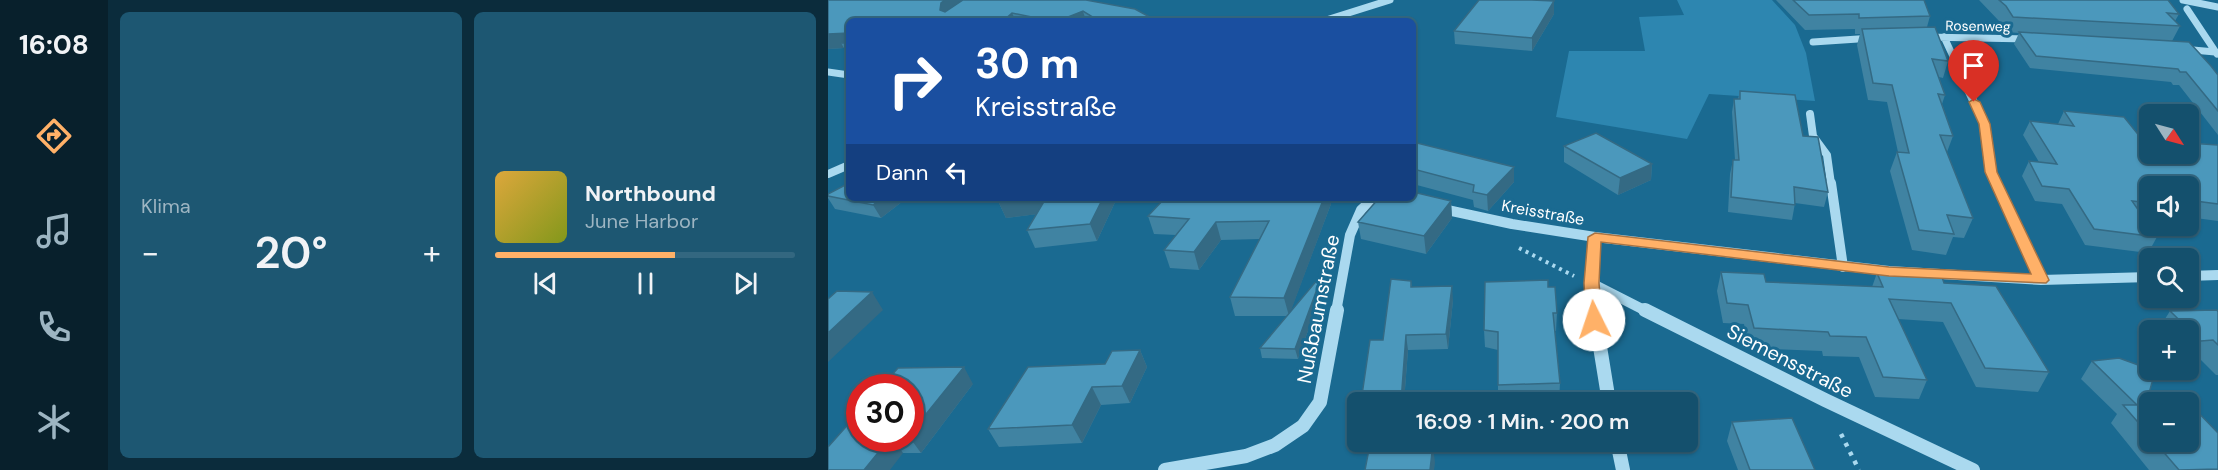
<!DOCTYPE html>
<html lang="de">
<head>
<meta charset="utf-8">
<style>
	:root { --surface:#14506d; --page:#1d5772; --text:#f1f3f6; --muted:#9db5c2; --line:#336780; --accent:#ffb168 }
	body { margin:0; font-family:"DM Sans",sans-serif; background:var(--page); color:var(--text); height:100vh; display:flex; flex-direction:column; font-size:22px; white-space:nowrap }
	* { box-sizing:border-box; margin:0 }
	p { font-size:20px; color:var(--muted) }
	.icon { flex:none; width:33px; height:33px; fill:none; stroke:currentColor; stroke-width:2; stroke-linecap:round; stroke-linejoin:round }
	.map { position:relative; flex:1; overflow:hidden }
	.details { display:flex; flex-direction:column; gap:12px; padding:12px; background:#0b2c3c; width:720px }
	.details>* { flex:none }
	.top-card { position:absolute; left:18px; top:18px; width:570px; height:183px; border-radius:9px; box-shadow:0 2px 4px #0004,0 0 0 2px var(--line); background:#1a4fa0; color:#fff; overflow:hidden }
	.needle { width:39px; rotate:126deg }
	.controls { position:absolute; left:1311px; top:104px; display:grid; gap:12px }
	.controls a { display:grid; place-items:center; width:60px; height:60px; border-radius:9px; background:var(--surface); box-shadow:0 2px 4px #0004,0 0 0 2px var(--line); font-size:30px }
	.speed { position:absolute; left:18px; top:374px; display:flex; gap:12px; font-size:30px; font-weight:700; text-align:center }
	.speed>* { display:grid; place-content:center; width:78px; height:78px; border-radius:50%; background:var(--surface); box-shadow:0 2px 4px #0004,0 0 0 2px var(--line); line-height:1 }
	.speed .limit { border:9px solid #d22; background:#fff; color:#111 }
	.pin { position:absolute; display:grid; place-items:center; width:51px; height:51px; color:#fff; margin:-62px -26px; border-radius:50% 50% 50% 0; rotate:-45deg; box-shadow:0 0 6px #0007 }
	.pin .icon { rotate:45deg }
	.me { position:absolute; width:66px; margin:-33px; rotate:356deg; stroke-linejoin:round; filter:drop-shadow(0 0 4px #0008) }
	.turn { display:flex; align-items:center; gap:21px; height:126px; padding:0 30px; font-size:27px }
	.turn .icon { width:78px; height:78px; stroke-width:2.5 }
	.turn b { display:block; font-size:42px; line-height:51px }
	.then { display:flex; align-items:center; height:57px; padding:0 30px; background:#0003; gap:12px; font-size:22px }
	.big { font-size:45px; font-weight:600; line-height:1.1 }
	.details .widget { flex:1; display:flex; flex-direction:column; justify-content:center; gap:9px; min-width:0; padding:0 21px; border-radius:9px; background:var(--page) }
	.song { display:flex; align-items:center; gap:18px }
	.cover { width:72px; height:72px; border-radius:9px; background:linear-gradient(135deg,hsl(40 70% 55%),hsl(70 70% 35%)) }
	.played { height:6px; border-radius:3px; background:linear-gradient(90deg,var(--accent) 60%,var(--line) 60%) }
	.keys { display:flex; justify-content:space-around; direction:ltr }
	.heat { display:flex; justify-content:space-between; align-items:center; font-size:33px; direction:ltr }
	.details .tiles { flex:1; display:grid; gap:12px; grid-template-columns:repeat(2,1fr) }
	.trip { position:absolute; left:519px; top:392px; width:351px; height:60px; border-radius:9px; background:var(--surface); box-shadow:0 2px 4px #0004,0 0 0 2px var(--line); font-weight:600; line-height:60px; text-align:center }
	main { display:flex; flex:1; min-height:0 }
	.dock { display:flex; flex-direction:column; width:108px; justify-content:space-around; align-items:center; background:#08202c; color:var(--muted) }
	.dock .icon { width:42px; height:42px }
	.dock .on { color:var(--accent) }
	.dock b { font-size:27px; color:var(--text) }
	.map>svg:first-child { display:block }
	.green { fill:#2d86b0 }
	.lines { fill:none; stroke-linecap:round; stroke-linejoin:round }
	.path-far1 { stroke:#aad9ef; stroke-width:4; stroke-dasharray:3 4.5; stroke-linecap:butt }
	.path { stroke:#aad9ef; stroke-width:4.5; stroke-dasharray:4 6; stroke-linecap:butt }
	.minor-far3 { stroke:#aad9ef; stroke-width:7 }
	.minor-far2 { stroke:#aad9ef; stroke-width:8 }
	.minor-far1 { stroke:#aad9ef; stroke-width:10 }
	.minor { stroke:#aad9ef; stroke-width:14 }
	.wall { fill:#4083a2 }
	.shaded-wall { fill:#346a84 }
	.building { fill:#4b98bc; stroke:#346a84; stroke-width:1.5 }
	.route { fill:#ffb168; stroke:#a67344; stroke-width:1.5 }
	.labels { text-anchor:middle; stroke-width:6; stroke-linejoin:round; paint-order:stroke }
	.far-street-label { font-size:14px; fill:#fff; stroke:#1a6a91 }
	.street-label { font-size:16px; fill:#fff; stroke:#1a6a91 }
	.near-street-label { font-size:20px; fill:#fff; stroke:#1a6a91 }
</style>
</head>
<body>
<main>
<nav class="dock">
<b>16:08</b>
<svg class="icon on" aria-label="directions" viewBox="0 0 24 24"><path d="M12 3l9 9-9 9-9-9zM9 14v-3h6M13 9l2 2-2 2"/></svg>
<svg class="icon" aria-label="music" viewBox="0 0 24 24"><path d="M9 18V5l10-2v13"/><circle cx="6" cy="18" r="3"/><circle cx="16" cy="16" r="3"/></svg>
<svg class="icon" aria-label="phone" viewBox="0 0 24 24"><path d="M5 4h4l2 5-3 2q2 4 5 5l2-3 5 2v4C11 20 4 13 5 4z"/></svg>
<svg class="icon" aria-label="climate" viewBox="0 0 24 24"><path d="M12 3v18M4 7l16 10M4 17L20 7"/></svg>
</nav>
<section class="details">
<div class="tiles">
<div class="widget"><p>Klima</p>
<div class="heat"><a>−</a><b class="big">20°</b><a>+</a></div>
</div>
<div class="widget">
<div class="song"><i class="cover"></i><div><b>Northbound</b><p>June Harbor</p></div></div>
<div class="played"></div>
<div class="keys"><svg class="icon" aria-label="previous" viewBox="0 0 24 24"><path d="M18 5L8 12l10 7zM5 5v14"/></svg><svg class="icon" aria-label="pause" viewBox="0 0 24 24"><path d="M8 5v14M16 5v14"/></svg><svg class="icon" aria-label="next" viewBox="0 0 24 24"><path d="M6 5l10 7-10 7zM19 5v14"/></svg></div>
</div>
</div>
</section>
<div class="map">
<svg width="1390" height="470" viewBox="0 0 1390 470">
	<rect width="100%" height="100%" fill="#1a6a91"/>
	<path class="green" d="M849 0H944L967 25 978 53 987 101 881 94 859 139 728 117 741 51H817L811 17 856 15Z"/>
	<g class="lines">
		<path class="path-far1" d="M691 248 746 276"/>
		<path class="path" d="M1013 434 1031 470"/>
		<path class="minor-far3" d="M1355 0 1390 7
			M1359 9 1389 54
			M495 21 562 0
			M1097 37 1201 39
			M1116 37 1137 82
			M985 42 1045 38
			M1354 49 1387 52
			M0 72 21 75"/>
		<path class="minor-far2" d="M1136 81 1156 124 1163 172 1169 184
			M982 114 985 136 999 155 1003 184
			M0 174 21 165"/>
		<path class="minor-far1" d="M1003 183 1015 267
			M1168 183 1213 280
			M610 208 684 224 767 237 1061 271 1213 280 1322 277
			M1360 276 1390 275
			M763 283 820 312
			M508 312 522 235 533 210 546 198
			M767 312V237"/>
		<path class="minor" d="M766 310 781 402
			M817 310 997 400 1145 470
			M789 441 795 470
			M337 470 418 456 447 445 475 426 492 402 509 310"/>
	</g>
	<path class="wall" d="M0 0H258L329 21H21V58L16 48 0 49Z
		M948 0H1096L1102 16 1099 27 1120 61 1115 78 1111 77 1117 95 1114 104 1125 136 1119 152 1145 218 1136 238 1125 237 1118 255 1084 250 1062 171 1069 152H1070L1059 102 1040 100 1029 45 1032 34H1027V29L977 30Z
		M1151 0H1340L1351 14 1347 21 1352 26 1344 41 1390 75V135L1351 85H1345L1343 82 1202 68 1186 44 1191 33 1179 32 1172 22Z
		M726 1V14L704 51 627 44 626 31Z
		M912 91 975 136 1000 192 996 207 967 203 964 220 900 212 902 174 905 160H907L904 112 906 99H910Z
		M1236 111 1313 138 1390 145V221L1360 217V186H1322V220L1317 219 1329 237 1320 253 1257 245 1234 204 1207 201 1194 176 1201 161 1211 162 1195 135 1202 121 1230 124Z
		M585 142 686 167V182L660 211 646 207 645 200 585 184Z
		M736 146 824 164 823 180 790 195 736 162Z
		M0 194 79 198 53 218 7 209 0 198Z
		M289 198 269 241 207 248 199 230 209 214 178 218 170 201Z
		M337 198H502L503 204 462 312 494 291 470 359 434 358 432 348 459 316H407L402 297 432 239 393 240 371 270 342 268 336 250 348 235 326 234 320 216Z
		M623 201 624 218 598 254 533 239 530 222Z
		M893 272 938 282 1044 287 1049 273 1116 283 1221 372 1210 392 1148 387 1115 322 1070 319 1099 380 1091 399 1047 397 1031 357 995 356 994 351 921 348 916 324 895 323 889 291Z
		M583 281 584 287 625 300 620 349 580 350 576 402H533L555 340Z
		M720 287 729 313 728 331H727L732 383 731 401 654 402 670 399V350L657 347 656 330Z
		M1342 311 1390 312V375H1388L1372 359H1360V330H1330Z
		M312 350 319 367 302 403 273 405 254 443 171 447 160 429Z
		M1264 361 1318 404H1322V441H1360L1390 433V470H1321L1283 423 1289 414 1253 379Z
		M145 384 93 453H75L32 438H82Z
		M904 422 987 470H910L899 441Z
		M654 441H680V448H654Z"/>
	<path class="shaded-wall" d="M117 0H141L119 17 112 10 113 3Z
		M726 1V14L704 51V38Z
		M255 11 258 21H230Z
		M184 13 188 21H175Z
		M21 33V43H13L16 48 0 49V34Z
		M824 164 823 180 790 195 792 178Z
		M686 167V182L660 211 659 195Z
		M54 198H79L53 218 45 205Z
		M192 198H221L227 212 178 218 170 201Z
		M275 198H289L269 241 262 224Z
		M496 198H502L503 204 461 316 456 298Z
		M623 201 624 218 598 254 596 236Z
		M388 222 393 240 371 270 366 252Z
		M492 281 494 291 470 359 467 349Z
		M624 286 625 300 620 349 618 334Z
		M44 292 55 310 0 362V333Z
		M578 335 580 350 576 402H573Z
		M312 350 319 367 302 403 294 386Z
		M136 367 145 384 93 453 82 438V434Z
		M264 387 273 405 254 443 244 425Z
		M62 438H64L75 453 62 470H36Z
		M605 444 607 463 606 470H602Z"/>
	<path class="building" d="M0 0H117L113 3 112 10 117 12 135 0H258L307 9 329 21H271L255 11 230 21H223L184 13 175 21H21V33L0 34Z
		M651 0H704L726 1 704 38 626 31Z
		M965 0H1096L1102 16 1031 18V14L981 15Z
		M1171 0H1340L1351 14 1339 13 1352 26 1185 17 1178 6Z
		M433 17 456 21H424Z
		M1107 27 1120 61 1104 59 1117 95 1110 94 1125 136 1112 135 1145 218 1119 215 1126 234 1091 230 1069 152 1081 153 1064 85 1045 83 1034 29Z
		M1191 32 1361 42 1383 66 1390 75V111L1358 72H1352L1350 69 1208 56Z
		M21 39V43H13Z
		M912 91 967 95 975 136 990 137 1000 192 966 187 967 205 903 197 905 160H911L906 99H912Z
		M1236 111 1296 117 1313 138 1322 139V153H1360V143L1390 145V204L1360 200V186H1322V203L1304 201 1329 237 1266 229 1241 189 1214 186 1201 161 1229 164 1202 121 1246 126Z
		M768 133 824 164 792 178 736 146Z
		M585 142 686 167 659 195 645 192 646 185 585 169Z
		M21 183V198H54L45 205 0 196V194Z
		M585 192 623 201 596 236 530 222 551 198H585Z
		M172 198H192L170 201Z
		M218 198H275L262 224 199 230Z
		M337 198H496L456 298 402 297 441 221 388 222 366 252 336 250 361 219 320 216Z
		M893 272 936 274 938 282 1055 287 1049 273 1114 277 1116 283 1168 286 1221 372 1157 368 1123 303 1061 299 1099 380 1055 377 1038 337 1002 336 1000 332 926 328 920 305 899 303Z
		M490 279 492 281 467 349 432 348Z
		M563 279 583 281V287L624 286 618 334 578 335 573 402H533L542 340H555Z
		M720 280V287H727L729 313H725L732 383 670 385V332L656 330 657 282Z
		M9 291 44 292 0 333V299Z
		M1389 310 1390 312V345L1385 340 1373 341 1342 311Z
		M312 350 294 386 264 387 244 425 160 429 200 367 277 364 284 351Z
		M1291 358 1313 366 1325 379 1318 404H1322V436L1295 405H1309L1264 361Z
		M136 367 82 434V387H53L70 368Z
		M655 399H686V402H654Z
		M1360 404H1362L1390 433V469L1351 470 1326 441H1360Z
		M32 411V438H62L36 470H0V447Z
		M964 418 987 470H922L904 422Z
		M542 444H605L602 470H537Z"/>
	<path class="route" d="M1146 99 1152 102 1162 124 1169 172 1221 280 1218 283 1061 276 773 242 771 283 774 320 772 324H761L758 320 756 283 760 237 767 233 1061 267 1203 274 1157 172 1151 124 1141 102Z"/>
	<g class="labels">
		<g class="far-street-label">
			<text transform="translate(1150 26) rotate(1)" y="5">Rosenweg</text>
		</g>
		<g class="street-label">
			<text transform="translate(715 212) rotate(10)" y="6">Kreisstraße</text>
		</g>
		<g class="near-street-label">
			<text transform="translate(490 309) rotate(-79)" y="7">Nußbaumstraße</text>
			<text transform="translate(962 361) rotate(27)" y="7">Siemensstraße</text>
		</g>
	</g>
</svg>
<div class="controls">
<a><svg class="needle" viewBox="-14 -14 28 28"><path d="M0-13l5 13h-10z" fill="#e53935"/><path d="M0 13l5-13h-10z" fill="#9db5c2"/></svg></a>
<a><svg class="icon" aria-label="sound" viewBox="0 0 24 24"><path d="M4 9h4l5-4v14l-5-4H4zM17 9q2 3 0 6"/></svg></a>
<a><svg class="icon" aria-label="search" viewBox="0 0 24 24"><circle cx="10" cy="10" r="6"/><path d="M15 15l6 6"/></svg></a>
<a>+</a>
<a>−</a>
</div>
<div class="speed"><div class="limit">30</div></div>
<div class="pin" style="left:1146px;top:102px;background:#d93025"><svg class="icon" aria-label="arrive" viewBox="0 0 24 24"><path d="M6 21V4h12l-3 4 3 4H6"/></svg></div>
<svg class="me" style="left:766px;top:320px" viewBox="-20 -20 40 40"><circle r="19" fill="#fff"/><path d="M0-13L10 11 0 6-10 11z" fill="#ffb168"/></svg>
<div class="trip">16:09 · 1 Min. · 200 m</div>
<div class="top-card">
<div class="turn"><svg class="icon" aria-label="right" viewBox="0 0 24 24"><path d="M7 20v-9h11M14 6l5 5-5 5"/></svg><div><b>30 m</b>Kreisstraße</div></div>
<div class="then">Dann<svg class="icon" aria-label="left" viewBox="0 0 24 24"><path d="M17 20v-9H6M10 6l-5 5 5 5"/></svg></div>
</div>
</div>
</main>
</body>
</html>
